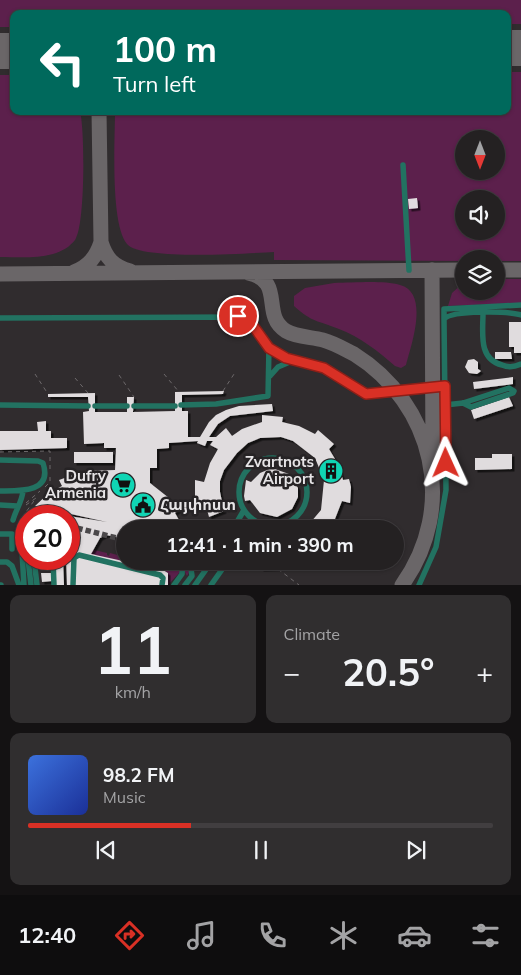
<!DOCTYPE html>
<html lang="en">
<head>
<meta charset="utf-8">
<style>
	:root { --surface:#242122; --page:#302e2f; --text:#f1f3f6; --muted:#a3a3a5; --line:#413e40; --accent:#d93025 }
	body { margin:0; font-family:Mulish,"Noto Sans Armenian",sans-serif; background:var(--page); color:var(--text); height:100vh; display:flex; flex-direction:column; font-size:19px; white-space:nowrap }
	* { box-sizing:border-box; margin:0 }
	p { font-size:16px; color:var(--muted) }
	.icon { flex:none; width:28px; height:28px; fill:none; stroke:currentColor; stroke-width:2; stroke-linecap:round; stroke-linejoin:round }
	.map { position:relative; height:585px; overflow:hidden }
	.panel { display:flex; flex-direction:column; gap:10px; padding:10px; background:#141213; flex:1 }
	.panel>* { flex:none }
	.hud { position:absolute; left:10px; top:10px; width:501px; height:105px; border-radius:10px; box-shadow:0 1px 4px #0004,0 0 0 1px var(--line); background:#00695c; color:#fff; overflow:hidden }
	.needle { width:32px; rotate:180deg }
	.buttons { position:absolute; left:455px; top:130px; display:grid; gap:10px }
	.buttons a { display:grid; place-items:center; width:50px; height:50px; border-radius:50%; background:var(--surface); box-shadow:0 1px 4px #0004,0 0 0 1px var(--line); font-size:25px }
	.speed { position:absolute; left:15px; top:505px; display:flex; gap:10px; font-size:25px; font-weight:700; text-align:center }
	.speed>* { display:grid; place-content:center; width:65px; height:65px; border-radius:50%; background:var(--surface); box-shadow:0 1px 4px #0004,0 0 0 1px var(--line); line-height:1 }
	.speed .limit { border:8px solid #d22; background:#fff; color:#111 }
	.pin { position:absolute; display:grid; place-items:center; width:42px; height:42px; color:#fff; margin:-21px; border:2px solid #fff; border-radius:50%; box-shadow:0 1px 5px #0007 }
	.me { position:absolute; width:55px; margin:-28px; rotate:359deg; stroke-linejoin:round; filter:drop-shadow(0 0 4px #0008) }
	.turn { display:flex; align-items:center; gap:18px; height:105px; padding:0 20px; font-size:22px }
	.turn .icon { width:65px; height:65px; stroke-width:2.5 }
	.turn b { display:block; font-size:35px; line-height:42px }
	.big { font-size:38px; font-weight:700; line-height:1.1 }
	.panel .tile { flex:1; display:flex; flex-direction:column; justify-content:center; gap:8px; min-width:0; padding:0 18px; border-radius:10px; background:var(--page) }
	.panel .dial { align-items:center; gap:0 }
	.dial b { font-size:65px; line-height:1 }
	.song { display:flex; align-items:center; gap:15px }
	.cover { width:60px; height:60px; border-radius:8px; background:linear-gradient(135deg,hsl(220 70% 55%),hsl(230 70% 35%)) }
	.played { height:5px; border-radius:2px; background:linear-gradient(90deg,var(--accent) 35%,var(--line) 35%) }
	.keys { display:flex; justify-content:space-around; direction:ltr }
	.heat { display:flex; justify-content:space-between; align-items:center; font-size:28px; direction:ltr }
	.panel .tiles { flex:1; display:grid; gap:10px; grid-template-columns:1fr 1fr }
	.tile:last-child { grid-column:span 2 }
	.trip { position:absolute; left:116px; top:520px; width:288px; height:50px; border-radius:25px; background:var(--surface); box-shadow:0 1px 4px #0004,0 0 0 1px var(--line); font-weight:700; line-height:50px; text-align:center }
	.dock { display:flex; height:80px; justify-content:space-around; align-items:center; background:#0e0d0e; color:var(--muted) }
	.dock .icon { width:35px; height:35px }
	.dock .selected { color:var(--accent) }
	.dock b { font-size:22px; color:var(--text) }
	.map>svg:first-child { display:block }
	.green { fill:#5c204c; fill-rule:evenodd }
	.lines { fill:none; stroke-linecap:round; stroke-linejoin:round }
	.taxiway { stroke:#6a6668; stroke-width:15 }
	.runway { stroke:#6a6668; stroke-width:36 }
	.building { fill:#e0dcde; fill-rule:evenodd; filter:url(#shadow) }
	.minor-tunnel { stroke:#4b484a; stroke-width:5.5; stroke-dasharray:5.5 3; stroke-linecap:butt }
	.path { stroke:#6d696b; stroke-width:1; stroke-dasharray:4 4; stroke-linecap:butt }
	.minor { stroke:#227261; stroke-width:5.5 }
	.route-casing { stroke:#8d1f18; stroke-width:12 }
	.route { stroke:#d93025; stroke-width:9 }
	.labels { text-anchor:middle; stroke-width:5; stroke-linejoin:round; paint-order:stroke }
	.poi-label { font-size:15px; font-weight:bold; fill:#e7e5e7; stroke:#262325; text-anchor:end }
</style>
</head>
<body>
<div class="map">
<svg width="521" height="585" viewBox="0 0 521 585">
	<defs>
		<filter id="shadow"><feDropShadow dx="2.5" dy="2.5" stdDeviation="0" flood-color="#0009"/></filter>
	</defs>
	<rect width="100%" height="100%" fill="#302c2e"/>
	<path class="green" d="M0 0H521V24H508V14H14V27H0Z
		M508 72H521V261H496V259H464V261L274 260V252C249 253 141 261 127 244 110 224 115 139 115 111H508ZM464 139H496V171H464ZM464 199H496V231H464Z
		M0 75H14V111H80C85 131 85 221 76 238 75 241 70 245 68 247 49 260 22 257 0 257Z
		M496 279H521V303L448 306 452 293 464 282V291H496Z
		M334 283C353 283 382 280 400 285 430 293 411 345 406 365L401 368 395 366C378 351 360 337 339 329 317 320 313 323 294 306V296L305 288Z
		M69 544 107 553V555L109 556 110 553 125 557V561H145L165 566 185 561 191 569 187 576 185 572 179 573 168 585V573L163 570 69 550Z"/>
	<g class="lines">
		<path class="taxiway" d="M99 111 101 242
			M432 270 433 454
			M496 270H521
			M74 272C89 266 96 257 101 242 106 258 113 266 130 271
			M248 273C286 281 260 315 286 331 296 337 311 337 323 340 334 343 344 349 354 354 434 404 458 507 402 585
			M0 274 464 270"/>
		<path class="runway" d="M508 48H521
			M0 51H14"/>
	</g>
	<path class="building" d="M417 198 418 208 409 209 408 199Z
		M509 322H521V353H514V347H509Z
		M495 352H511L512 359H495Z
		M474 359 478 362V369L481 371 477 374 469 373 465 367 468 360Z
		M513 377V384L474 389 473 382Z
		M224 391 223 394 182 395V411H188V437H200L209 422 216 415 226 410 239 406 272 404 273 411 230 416 218 424 209 437H216L226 428 232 436 242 429 262 422V415L283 417 282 422 299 426 315 434 318 430 334 444 329 449 338 464 343 480 349 479 351 487 350 503 342 501 331 529H305L321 510 324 480 315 458 293 441 281 437 260 438 248 443 237 453 224 470 220 481V492L224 511 209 517 205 502 195 503V480L204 482 210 463 218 449 210 445 213 441H207L205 446 197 443 198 441 169 443V448L157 449V468H150V483L169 498 179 510 175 513 184 529H125V561H140L138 565 163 570 168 573V585H67L66 559H69V550L76 551 75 533 69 526V516L107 522 35 506 50 492 62 486 59 480 84 471 115 470 116 448H104V443L84 444 83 412 89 411 88 397H48V394L95 393V412H127V397H134L133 412 175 411V392ZM106 535 116 537 120 540 123 561 91 554 100 538Z
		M509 397 513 406 474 419 471 410Z
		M46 421V431H51V438H67V448L0 450V431H38L37 422Z
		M74 452H113V463H74Z
		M492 454H512V469L475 470V458H492Z
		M272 468 289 474 298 488V497L292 509 277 517 260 513 250 500 245 501 244 496 246 480 251 482 260 473Z
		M49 514 60 515V516H47Z
		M41 559H51V568H41Z
		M56 559H63L64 585H56Z
		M263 561H284L285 568 261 569Z
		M41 573H52V581L42 582Z"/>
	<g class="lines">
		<path class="minor-tunnel" d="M69 526 125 540"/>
		<path class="path" d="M35 374 48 394
			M164 374 179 392
			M119 375 134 397
			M75 378 88 393
			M223 391 236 371
			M0 452 50 451V470
			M45 487 50 482V476
			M26 503 40 491
			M26 505 36 498 26 512 27 516
			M32 516 44 515
			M20 519 26 517
			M190 528 198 524
			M359 529 361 527
			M340 561 349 564
			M278 569 299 585"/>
		<path class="minor" d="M403 165 409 270
			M483 313C483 333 478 359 502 365 509 368 515 367 521 364
			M0 318 242 317 252 324 269 347 285 358 324 368 366 393 445 386
			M444 319V309L521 305
			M270 376 278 367 292 361
			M0 405 88 406
			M181 405 216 404 268 396 269 347
			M445 405 463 403 509 388 514 391 513 393 471 407 463 403
			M95 406H127
			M134 406H175
			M239 492a34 34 0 1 1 68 0a34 34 0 1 1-68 0Z
			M0 460 38 461 43 463C53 493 19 491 0 491
			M0 505 17 506
			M13 520C16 509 22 502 23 491
			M233 529 244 510
			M0 534H12V549
			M28 559 31 585
			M34 559 37 585
			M53 559 54 585
			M0 562H7L12 566 19 585
			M0 585H1
			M24 585 21 536 26 525
			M73 585 74 558 79 555 160 575 163 578 162 585
			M174 585 182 574 183 561
			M185 585 192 576 190 561
			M195 585 212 561
			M211 585 228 561
			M419 585 436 547 446 490 444 319C452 310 509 311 521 315"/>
	</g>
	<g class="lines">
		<defs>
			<path id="route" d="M238 316 249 320 269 348 286 358 324 368 366 394 445 386 446 463"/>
		</defs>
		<use href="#route" class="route-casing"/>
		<use href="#route" class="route"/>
	</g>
	<defs>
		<symbol id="building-disc" viewBox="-11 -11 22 22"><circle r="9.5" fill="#10d5b4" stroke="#262325"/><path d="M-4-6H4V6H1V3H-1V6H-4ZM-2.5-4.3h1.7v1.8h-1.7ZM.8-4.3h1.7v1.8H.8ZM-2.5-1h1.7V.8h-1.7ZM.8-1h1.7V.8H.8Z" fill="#111"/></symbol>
		<symbol id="supermarket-disc" viewBox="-11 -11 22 22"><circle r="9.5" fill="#10d5b4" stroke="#262325"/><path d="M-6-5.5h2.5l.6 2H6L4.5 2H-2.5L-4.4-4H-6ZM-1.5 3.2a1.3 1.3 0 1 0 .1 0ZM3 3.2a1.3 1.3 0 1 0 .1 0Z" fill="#111"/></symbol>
		<symbol id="civic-disc" viewBox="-11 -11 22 22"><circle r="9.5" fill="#10d5b4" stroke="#262325"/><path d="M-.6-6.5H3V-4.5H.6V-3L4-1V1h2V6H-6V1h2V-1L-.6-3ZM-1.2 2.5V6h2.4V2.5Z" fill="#111"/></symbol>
	</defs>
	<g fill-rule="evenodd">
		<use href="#building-disc" x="317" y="457" width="28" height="28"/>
		<use href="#supermarket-disc" x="109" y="471" width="28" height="28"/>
		<use href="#civic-disc" x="129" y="491" width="28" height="28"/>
	</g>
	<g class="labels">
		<g class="poi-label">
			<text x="314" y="467">Zvartnots<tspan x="314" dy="17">Airport</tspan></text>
			<text x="106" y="481">Dufry<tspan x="106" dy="17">Armenia</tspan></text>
			<text x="160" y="510" text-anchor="start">Հայփոստ</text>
		</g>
	</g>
</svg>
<div class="buttons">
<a><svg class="needle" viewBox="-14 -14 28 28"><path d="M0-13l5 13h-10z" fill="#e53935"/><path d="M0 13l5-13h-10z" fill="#a3a3a5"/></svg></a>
<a><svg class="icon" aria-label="sound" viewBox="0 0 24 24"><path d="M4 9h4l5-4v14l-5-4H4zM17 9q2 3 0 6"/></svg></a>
<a><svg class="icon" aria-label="layers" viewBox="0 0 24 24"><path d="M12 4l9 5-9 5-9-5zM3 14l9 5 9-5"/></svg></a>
</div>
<div class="speed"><div class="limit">20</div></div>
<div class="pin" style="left:238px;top:316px;background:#d93025"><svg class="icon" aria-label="arrive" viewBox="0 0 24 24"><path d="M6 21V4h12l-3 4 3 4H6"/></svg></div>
<svg class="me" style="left:446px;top:463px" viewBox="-20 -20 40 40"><path d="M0-17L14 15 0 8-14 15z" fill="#d93025" stroke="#fff" stroke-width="4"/></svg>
<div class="trip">12:41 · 1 min · 390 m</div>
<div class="hud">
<div class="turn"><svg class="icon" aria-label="left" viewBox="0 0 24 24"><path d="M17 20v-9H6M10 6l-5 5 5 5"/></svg><div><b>100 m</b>Turn left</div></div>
</div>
</div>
<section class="panel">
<div class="tiles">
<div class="tile dial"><b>11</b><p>km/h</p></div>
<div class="tile"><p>Climate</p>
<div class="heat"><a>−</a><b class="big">20.5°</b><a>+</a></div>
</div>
<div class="tile">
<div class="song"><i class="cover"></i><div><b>98.2 FM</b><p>Music</p></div></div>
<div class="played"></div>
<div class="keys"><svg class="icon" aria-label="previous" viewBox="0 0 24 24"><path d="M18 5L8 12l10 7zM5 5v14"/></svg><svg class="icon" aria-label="pause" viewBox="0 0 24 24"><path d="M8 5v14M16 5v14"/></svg><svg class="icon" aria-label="next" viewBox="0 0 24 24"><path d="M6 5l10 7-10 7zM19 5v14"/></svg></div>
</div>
</div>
</section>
<nav class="dock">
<b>12:40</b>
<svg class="icon selected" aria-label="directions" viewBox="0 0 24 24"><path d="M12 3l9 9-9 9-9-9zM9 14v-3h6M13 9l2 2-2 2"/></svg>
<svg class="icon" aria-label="music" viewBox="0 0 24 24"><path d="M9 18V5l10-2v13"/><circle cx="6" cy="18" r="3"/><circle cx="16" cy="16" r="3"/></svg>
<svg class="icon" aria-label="phone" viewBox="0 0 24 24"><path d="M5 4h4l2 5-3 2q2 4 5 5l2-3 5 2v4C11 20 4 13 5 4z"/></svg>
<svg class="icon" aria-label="climate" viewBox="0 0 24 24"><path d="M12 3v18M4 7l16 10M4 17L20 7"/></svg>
<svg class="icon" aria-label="car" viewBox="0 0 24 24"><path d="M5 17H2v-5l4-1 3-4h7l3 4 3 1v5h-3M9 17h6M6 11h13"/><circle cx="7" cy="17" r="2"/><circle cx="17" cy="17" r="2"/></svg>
<svg class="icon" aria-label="filters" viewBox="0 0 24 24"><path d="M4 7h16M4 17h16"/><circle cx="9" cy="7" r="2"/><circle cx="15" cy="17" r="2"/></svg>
</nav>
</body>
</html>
